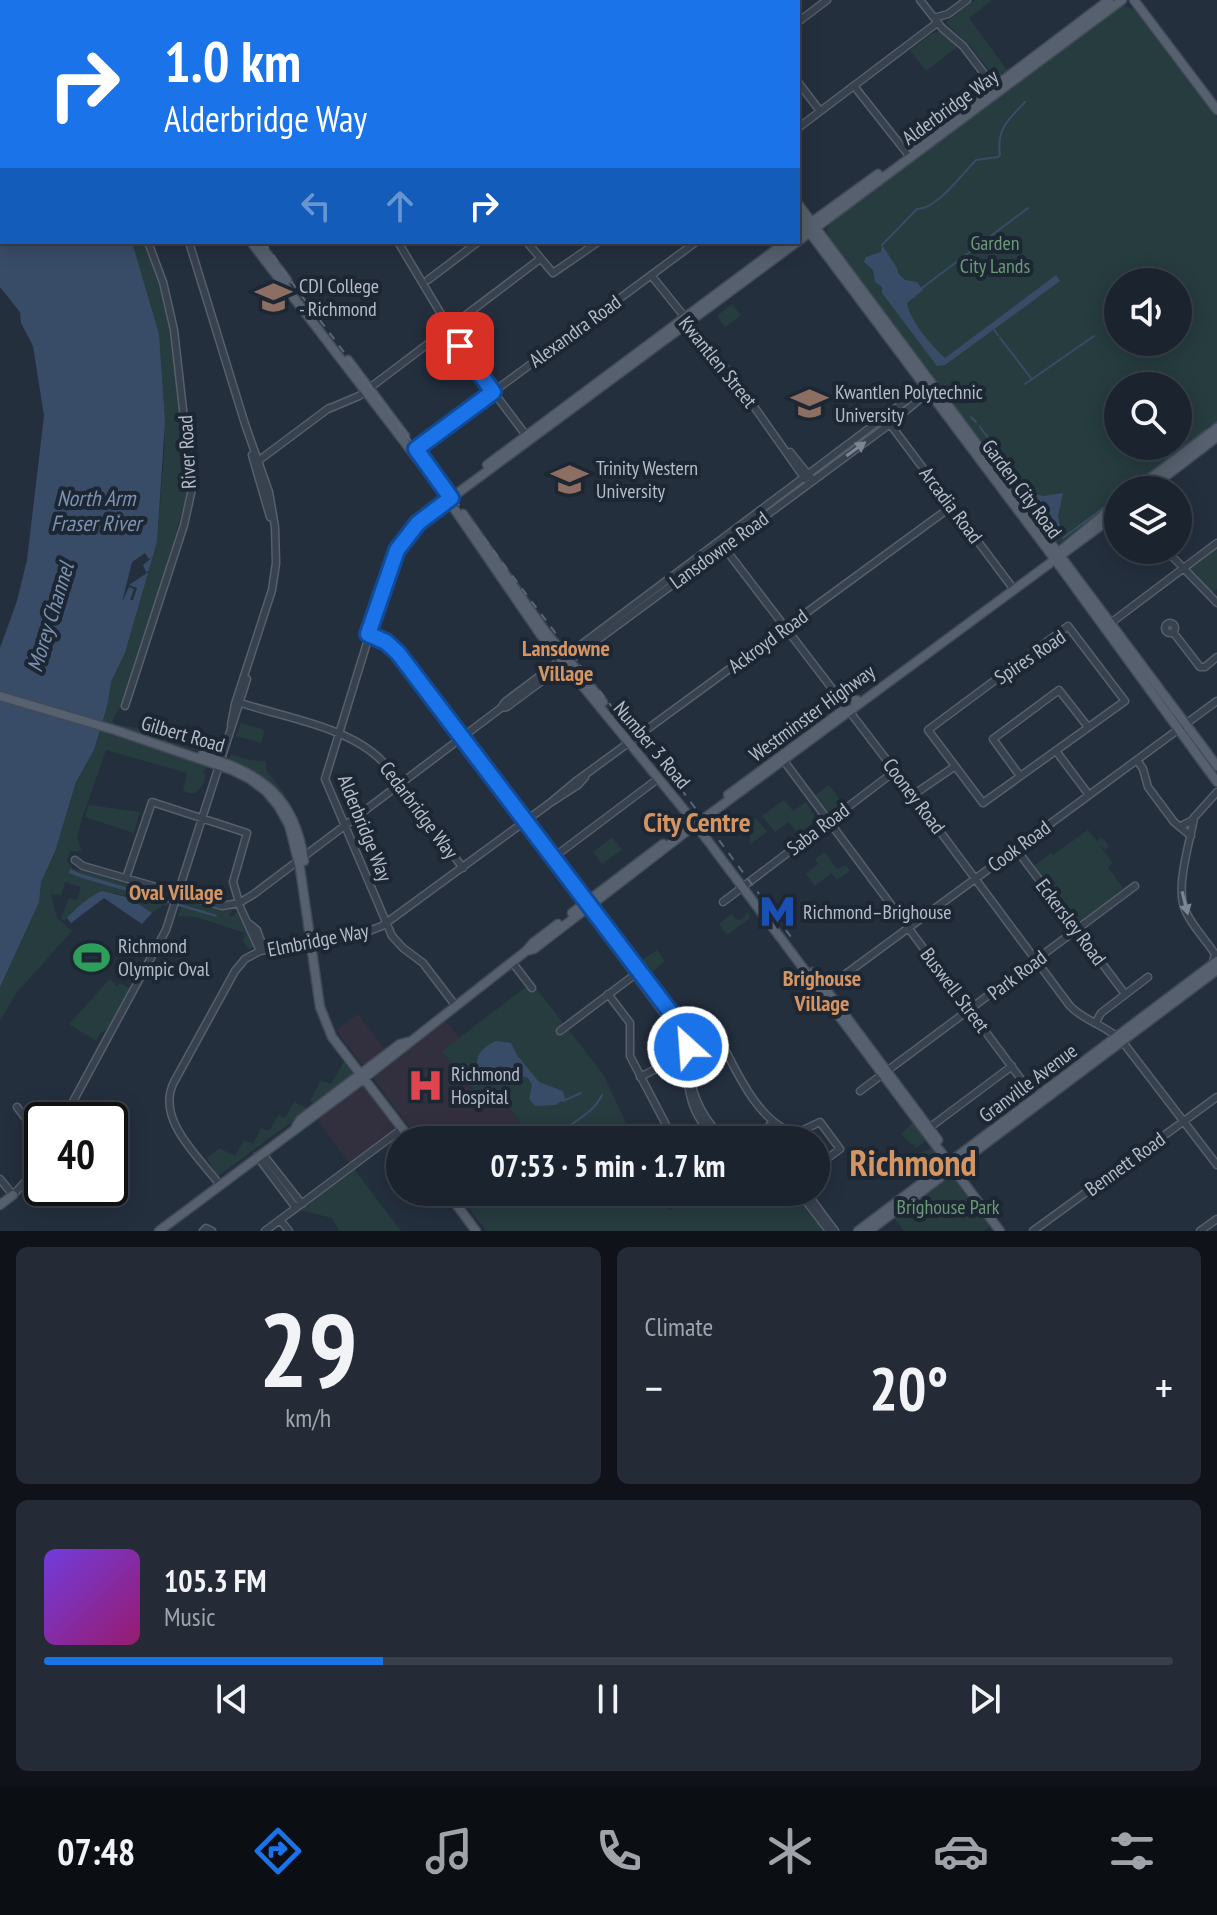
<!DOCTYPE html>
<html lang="en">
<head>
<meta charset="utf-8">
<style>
	:root { --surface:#1b232e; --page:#242b36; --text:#f1f3f6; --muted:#a0a4aa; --line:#39404a; --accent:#1a73e8 }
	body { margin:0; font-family:"PT Sans Narrow",sans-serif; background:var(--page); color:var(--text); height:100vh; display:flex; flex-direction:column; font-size:30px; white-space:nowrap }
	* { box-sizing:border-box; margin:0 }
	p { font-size:26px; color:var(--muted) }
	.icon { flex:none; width:44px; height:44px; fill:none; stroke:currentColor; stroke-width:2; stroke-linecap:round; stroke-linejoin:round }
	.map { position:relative; height:1231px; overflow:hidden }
	.details { display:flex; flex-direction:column; gap:16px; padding:16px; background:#0f1319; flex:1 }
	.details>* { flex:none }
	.guide { position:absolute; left:0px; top:0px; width:800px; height:244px; box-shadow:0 4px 20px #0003,0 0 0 2px var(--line); background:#1a73e8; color:#fff; overflow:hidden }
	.fabs { position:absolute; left:1104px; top:268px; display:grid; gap:16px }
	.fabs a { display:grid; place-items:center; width:88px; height:88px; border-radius:50%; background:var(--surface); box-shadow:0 4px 20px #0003,0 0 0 2px var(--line); font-size:40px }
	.speed { position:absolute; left:24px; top:1102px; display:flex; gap:16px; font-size:40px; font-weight:700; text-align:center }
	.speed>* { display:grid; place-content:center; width:104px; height:104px; border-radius:50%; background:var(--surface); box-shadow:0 4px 20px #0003,0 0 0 2px var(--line); line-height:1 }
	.speed .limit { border:4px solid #111; border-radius:12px; background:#fff; color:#111 }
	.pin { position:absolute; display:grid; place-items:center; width:68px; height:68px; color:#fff; margin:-34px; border-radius:16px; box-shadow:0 4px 12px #0006 }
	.me { position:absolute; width:88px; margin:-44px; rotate:334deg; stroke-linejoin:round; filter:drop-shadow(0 0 6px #0008) }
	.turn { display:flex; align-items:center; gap:28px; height:168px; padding:0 32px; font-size:36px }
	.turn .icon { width:104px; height:104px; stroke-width:2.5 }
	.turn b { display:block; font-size:56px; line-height:68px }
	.lanes { display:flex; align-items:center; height:76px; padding:0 32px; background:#0003; justify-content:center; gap:40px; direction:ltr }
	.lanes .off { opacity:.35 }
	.big { font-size:60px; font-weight:700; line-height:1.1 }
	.details .card { flex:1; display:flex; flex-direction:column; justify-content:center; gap:12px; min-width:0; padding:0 28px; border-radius:12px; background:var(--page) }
	.details .dial { align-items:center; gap:0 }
	.dial b { font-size:104px; line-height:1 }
	.song { display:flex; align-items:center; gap:24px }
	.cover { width:96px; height:96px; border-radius:12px; background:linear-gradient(135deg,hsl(260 70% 55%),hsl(320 70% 35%)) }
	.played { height:8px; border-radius:4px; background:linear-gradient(90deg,var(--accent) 30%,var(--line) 30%) }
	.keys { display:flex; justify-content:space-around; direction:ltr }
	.heat { display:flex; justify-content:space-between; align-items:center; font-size:44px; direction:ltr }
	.details .tiles { flex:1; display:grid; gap:16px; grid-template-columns:1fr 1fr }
	.card:last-child { grid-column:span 2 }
	.trip { position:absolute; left:386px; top:1126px; width:444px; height:80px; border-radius:40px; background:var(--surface); box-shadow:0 4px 20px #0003,0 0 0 2px var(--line); font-weight:700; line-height:80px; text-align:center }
	.tabs { display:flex; height:128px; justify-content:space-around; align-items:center; background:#0b0e12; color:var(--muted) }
	.tabs .icon { width:56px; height:56px }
	.tabs .active { color:var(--accent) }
	.tabs b { font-size:36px; color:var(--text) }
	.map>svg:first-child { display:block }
	.medical { fill:#32303f }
	.green { fill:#263c3f; fill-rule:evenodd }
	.water { fill:#394c67 }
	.pier { fill:#242f3e }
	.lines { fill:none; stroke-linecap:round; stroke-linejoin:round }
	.stream { stroke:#394c67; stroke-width:2 }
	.minor-casing { stroke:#565f6c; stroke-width:9 }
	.major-casing { stroke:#414a57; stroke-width:11 }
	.minor { stroke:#38414e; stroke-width:6 }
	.major { stroke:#56606e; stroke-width:8 }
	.rail { stroke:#5a6575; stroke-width:2; stroke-dasharray:8 8; stroke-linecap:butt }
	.oneway { fill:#7c8592 }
	.route-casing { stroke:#114b97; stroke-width:20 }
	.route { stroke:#1a73e8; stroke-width:14 }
	.labels { text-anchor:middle; stroke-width:8; stroke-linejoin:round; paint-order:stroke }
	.street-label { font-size:20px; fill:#b4bcc9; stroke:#1d2633 }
	.park-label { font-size:20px; fill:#6b9a76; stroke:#1d2633 }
	.poi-label { font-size:20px; fill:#b4bcc9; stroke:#1d2633; text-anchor:start }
	.water-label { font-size:22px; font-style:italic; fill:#7c92b1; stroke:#1d2633 }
	.neighbourhood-label { font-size:22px; font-weight:bold; fill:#d59563; stroke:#1d2633 }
	.district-label { font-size:28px; font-weight:bold; fill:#d59563; stroke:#1d2633 }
	.town-label { font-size:36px; font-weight:bold; fill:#d59563; stroke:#1d2633 }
</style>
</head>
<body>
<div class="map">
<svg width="1217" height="1231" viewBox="0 0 1217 1231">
	<rect width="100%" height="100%" fill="#242f3e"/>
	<path class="medical" d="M358 1014 386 1051 364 1067 336 1030Z
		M446 1021 459 1038 443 1051 477 1095 498 1093 527 1131 514 1140H419L374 1079 375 1075Z
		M363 1084 397 1129 351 1165 316 1118Z"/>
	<path class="green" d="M975 0H992L969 18 1008 71 1000 78 989 70 969 45 947 24V21Z
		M1122 5 1134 9 1217 118V424L1130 490H1118V499L1061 542H1056L860 283 830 239 827 230 833 220 906 163 996 100ZM1118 282H1178V342H1118ZM1118 386H1178V446H1118Z
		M941 31 957 47 926 71 910 50 933 33Z
		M132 242H145L159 282 170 327 189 487 155 605 124 701 113 719 112 734 207 767 203 773 206 775 203 785 195 793H188L183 790 187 773 106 750 82 819 77 838 82 851H70L67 861 73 869 83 870 170 897 167 906 163 905 152 913C116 886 96 884 65 921L61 919 69 898 77 900 81 887 65 882 61 895 51 894 57 918 72 931 17 992 0 1021V965L55 853 76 782 94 750 108 703 111 682 125 653 157 542 165 441 163 394Z
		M732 304 741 315 725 327 717 316Z
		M1217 546V589L1211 594 1188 568Z
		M241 723 265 730 261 743 236 736Z
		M118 725 152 730 210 747 214 755 116 728Z
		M231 754 249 760 266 761V770L284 793 305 844 275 788 253 772 229 760Z
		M829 785 844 805 830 814 814 796Z
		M784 800 793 811 806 802 817 820 798 834 789 822 775 832 762 816Z
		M89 805 140 812 134 833 85 817Z
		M756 818 767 832 749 845 750 837 742 828Z
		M1088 830 1097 841 1102 837 1109 846 1105 850 1099 845 1113 863 1108 867 1123 888 1134 880 1136 883 1079 924 1075 919 1073 921 1032 867 1051 853 1053 855Z
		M612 837 622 850 602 864 593 852Z
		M825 852 837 869 846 865 850 871 837 880 831 873 815 886 806 874 818 864 815 859Z
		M184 899 221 910 233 909 229 915 232 917 237 912 255 945 249 950 243 941 245 933 196 917 178 916Z
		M748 912 750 918 727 935 719 924 731 914 736 919 741 920Z
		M657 950 665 961 651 973 642 960Z
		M110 979 117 986 120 983 131 989 104 1039 102 1037 107 1029 101 1033 96 1041 69 1024Z
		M527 986 531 991 535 987 603 1074 634 1140H514L527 1131 499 1093 483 1097 477 1095 442 1051Z
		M345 1060 353 1075 315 1104 310 1101 321 1080 331 1084Z
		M294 1102 309 1109 218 1176 207 1158 219 1148 235 1156 244 1140 253 1144 261 1128 269 1131 278 1115 285 1118Z
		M913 1122 927 1140 915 1149 914 1143 912 1145 901 1134Z
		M932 1148 941 1159 930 1168 926 1167 916 1154Z
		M354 1169 401 1231H339L332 1218 300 1210Z
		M953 1174 992 1225 984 1231H904L894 1218Z
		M457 1192H660L669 1210 704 1192H792L824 1231H486Z"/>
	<path class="water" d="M0 0 66 2H2V242H132L159 334 165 422 157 542 125 653 111 682 108 703 94 750 76 782 55 852 41 882 39 902 0 987V648L17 601 27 560 44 416 33 346 21 323 20 312 0 287Z
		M882 245 897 268 898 273 905 280 917 282 923 290 907 303C910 321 931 345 945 358L1056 275 1060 281 945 365 937 366 882 293V287L875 282 873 270 864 262 866 257 881 252Z
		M1029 492 1043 496 1063 493 1058 516 1061 531Z
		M70 869 79 873 217 915 216 917 82 878 69 873Z
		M102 891 130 898 152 913 142 924 104 898 71 923 67 918C77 907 88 897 102 891Z
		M496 1041 511 1043 517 1055 539 1082 563 1091 565 1099 555 1105 535 1106 529 1099 532 1085 528 1078 513 1074 500 1066 487 1073 479 1070C472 1057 484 1046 496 1041Z"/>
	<path class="pier" d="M145 553 149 559 153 557 143 565 146 572 150 571 129 585 137 588 133 600H130L134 589 129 587 122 602 132 562Z"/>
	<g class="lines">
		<path class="stream" d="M286 0 288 2
			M329 0 331 2
			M882 245 917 209C937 209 962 174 976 160L998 157 1000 155C996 129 1009 119 1025 102
			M922 288 1028 208
			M994 330 998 335
			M1000 338 1031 378
			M1025 384 1094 336
			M971 417 976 422
			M1212 426 1217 422
			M980 427 1029 492
			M1127 490 1206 430
			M1063 538 1118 497
			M563 1101 581 1093
			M552 1140C567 1124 593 1115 602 1095
			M518 1204 527 1192"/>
		<defs>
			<path id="minor" d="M85 0V2
				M270 0 271 2
				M342 0 344 2
				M525 0 526 2
				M736 0 737 2
				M920 0 942 28 963 46 995 88
				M689 2 691 0
				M934 18 948 14 967 0
				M798 22 827 0
				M798 82 820 111
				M854 86 910 157
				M798 128 937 23
				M189 242 245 424 269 492 275 527 276 563 272 590 235 704 231 725
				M398 242 465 354 528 438
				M527 242 553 273 598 242
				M651 275 736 381 805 479
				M428 280 478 242
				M328 409 359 396 540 259
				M890 424 1012 587
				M416 449 696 242
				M790 452 811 478
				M252 455 270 517
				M258 461 329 408
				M445 497 417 518 398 542 325 779 392 936 403 948 423 963 455 1005
				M720 542 892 767 1070 1006C1084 1021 1106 1025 1122 1041L1217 1165
				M397 550 418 523 447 501
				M1166 550 1217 603
				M1165 628a5 5 0 1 1 10 0a5 5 0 1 1-10 0Z
				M1108 625 1217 543
				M1068 626 1125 701 983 803 928 730Z
				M1173 632 1200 667H1205L1217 657
				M368 634 386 642 398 653 676 1020C687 1038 687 1054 690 1074 693 1101 706 1122 725 1140
				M241 703C286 718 350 727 383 762L463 868
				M125 706 184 525 192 489 174 330 163 282 148 242
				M501 708 507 707 523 695 890 424 932 389
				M1056 751 1089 795
				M1137 760 1143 769 1148 787 1174 822 1191 836
				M784 761 1035 1098
				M1020 776 993 739 1059 690 1088 727
				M913 795 954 767
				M550 803 575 782 952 506
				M1194 818C1190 843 1174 889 1186 912 1193 927 1206 940 1215 954L1213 962
				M525 822 526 828 676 1030C695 1071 676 1103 718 1140
				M1181 826 1191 821 1217 792
				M1016 849 1125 994
				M554 857 659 778
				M75 860 83 866 222 906 239 903 254 894 501 708 505 702 928 384
				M126 878 152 802 247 833 233 882 241 909 260 951
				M723 902 895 771
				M247 922 257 930 264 950
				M512 962 532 988
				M824 990 1217 701
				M608 994 630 1023V1056L674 1140
				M1096 1022 1101 1013 1148 977
				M560 1031 637 973
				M640 1077 719 1037C734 1067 760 1127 797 1133L820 1122 840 1149 816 1167
				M860 1091 1135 886
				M17 1107 42 1140
				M63 1120 166 930 247 679
				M929 1128 1012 1066
				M677 1140 705 1124
				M759 1140 772 1122
				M262 1153 302 1204
				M257 1156 296 1208
				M0 1179 13 1195 36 1170 42 1158
				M220 1185C199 1157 155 1119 174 1082L235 971 245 959 260 951 356 936 382 926 550 803 578 785 585 777
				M799 1192 829 1231
				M806 1192 835 1231
				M280 1220 289 1231
				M203 1231 206 1228 212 1231
				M265 1231 403 1128
				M1033 1231 1217 1097
				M1200 1231 1217 1219"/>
			<path id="major" d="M183 0V2
				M188 0 189 2
				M634 0 636 2
				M645 0 647 2
				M1134 0 1217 110
				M411 2 413 0
				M912 149 1109 0
				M798 204 1217 766
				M798 217 1056 561 1217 782
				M798 232 878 174
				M798 241 1122 0
				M251 242 442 491 540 634 690 817 1000 1231
				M258 242 287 280
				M348 360 405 436
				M487 465 786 242
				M1135 490 1217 428
				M1148 490 1217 437
				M447 501 797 242
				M463 514 545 631 603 702
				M1060 551 1118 503
				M0 696 115 730 232 770 250 779 266 791 279 807 289 825 300 868 320 1007 332 1037 411 1140
				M841 699 857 700
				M202 755C261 773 295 796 304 861
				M728 795 846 708
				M572 913 663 844
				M526 951 533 943 558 924
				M813 972 938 1140
				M296 1127 300 1120 400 1044 408 1042
				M447 1192 476 1231
				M0 1205 13 1195
				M159 1231 363 1079 526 951 534 949 691 828 1118 513
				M858 1231 1217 961
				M869 1231 1217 970"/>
		</defs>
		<use href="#minor" class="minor-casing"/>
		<use href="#major" class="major-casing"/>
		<use href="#minor" class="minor"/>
		<use href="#major" class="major"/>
		<path class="rail" d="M191 0V2
			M264 242 298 291 572 655 615 711 681 789 794 941"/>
	</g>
	<defs><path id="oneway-solid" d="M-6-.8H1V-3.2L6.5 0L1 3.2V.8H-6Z" transform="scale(2)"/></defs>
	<g class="oneway">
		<use href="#oneway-solid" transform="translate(856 449) rotate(-36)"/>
		<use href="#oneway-solid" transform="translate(1185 903) rotate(76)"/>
	</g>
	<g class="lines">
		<defs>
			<path id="route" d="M460 346 493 392 416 449 451 498 418 523 397 550 368 634 386 642 398 653 674 1017 684 1034 688 1047"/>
		</defs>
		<use href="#route" class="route-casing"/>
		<use href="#route" class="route"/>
	</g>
	<defs>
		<symbol id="university-bare" viewBox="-9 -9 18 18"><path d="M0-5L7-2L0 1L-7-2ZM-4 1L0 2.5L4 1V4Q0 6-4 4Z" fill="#8d6e63" stroke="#1d2633" stroke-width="2.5" paint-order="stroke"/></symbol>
		<symbol id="metro-bare" viewBox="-9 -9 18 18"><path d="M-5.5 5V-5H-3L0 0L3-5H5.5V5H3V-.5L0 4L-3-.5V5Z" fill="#1a4fb4" stroke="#1d2633" stroke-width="2.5" paint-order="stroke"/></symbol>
		<symbol id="stadium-bare" viewBox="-9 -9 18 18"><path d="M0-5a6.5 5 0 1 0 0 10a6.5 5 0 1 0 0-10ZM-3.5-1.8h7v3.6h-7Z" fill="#2e9e5b" stroke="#1d2633" stroke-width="2.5" paint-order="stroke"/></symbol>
		<symbol id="hospital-bare" viewBox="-9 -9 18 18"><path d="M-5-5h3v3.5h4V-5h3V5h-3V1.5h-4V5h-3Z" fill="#e0444e" stroke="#1d2633" stroke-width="2.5" paint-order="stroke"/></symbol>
	</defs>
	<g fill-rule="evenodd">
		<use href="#university-bare" x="248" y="272" width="51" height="51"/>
		<use href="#university-bare" x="784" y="378" width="51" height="51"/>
		<use href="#university-bare" x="544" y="454" width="51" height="51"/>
		<use href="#metro-bare" x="752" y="886" width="51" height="51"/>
		<use href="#stadium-bare" x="66" y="932" width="51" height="51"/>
		<use href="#hospital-bare" x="400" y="1060" width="51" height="51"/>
	</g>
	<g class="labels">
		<g class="street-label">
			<text transform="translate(950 107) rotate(-36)" y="7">Alderbridge Way</text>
			<text transform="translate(575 331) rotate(-36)" y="7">Alexandra Road</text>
			<text transform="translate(718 362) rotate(51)" y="7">Kwantlen Street</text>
			<text transform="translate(187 452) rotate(-93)" y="7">River Road</text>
			<text transform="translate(1022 489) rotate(53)" y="7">Garden City Road</text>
			<text transform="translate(951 505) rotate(53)" y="7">Arcadia Road</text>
			<text transform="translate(719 550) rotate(-36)" y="7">Lansdowne Road</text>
			<text transform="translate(768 641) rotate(-36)" y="7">Ackroyd Road</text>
			<text transform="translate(1030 657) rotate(-34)" y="7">Spires Road</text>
			<text transform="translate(812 713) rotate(-36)" y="7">Westminster Highway</text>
			<text transform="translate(183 734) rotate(16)" y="7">Gilbert Road</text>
			<text transform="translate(652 745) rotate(50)" y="7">Number 3 Road</text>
			<text transform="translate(914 796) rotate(53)" y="7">Cooney Road</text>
			<text transform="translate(419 810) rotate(53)" y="7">Cedarbridge Way</text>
			<text transform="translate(365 828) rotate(68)" y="7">Alderbridge Way</text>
			<text transform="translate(818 829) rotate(-37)" y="7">Saba Road</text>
			<text transform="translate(1019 846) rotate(-36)" y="7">Cook Road</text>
			<text transform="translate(1071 922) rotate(53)" y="7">Eckersley Road</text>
			<text transform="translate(318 940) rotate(-11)" y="7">Elmbridge Way</text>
			<text transform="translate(1017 975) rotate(-37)" y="7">Park Road</text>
			<text transform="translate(955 990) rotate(53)" y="7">Buswell Street</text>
			<text transform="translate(1028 1083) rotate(-37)" y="7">Granville Avenue</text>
			<text transform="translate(1125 1164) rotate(-36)" y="7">Bennett Road</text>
		</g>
		<g class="park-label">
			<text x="995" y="250">Garden<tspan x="995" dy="23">City Lands</tspan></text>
			<text x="948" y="1214">Brighouse Park</text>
		</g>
		<g class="poi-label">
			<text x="299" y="293">CDI College<tspan x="299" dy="23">- Richmond</tspan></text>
			<text x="835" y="399">Kwantlen Polytechnic<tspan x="835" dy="23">University</tspan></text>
			<text x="596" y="475">Trinity Western<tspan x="596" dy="23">University</tspan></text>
			<text x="803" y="919">Richmond–Brighouse</text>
			<text x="118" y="953">Richmond<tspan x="118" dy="23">Olympic Oval</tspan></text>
			<text x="451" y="1081">Richmond<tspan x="451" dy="23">Hospital</tspan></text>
		</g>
		<g class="water-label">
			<text x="96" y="506">North Arm<tspan x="96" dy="25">Fraser River</tspan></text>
			<text transform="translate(50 617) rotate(-73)" y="8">Morey Channel</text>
		</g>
		<g class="neighbourhood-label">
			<text x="566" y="656">Lansdowne<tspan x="566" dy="25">Village</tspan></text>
			<text x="176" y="900">Oval Village</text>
			<text x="822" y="986">Brighouse<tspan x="822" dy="25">Village</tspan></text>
		</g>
		<g class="district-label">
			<text x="697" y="832">City Centre</text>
		</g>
		<g class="town-label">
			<text x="913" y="1176">Richmond</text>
		</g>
	</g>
</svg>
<div class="fabs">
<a><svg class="icon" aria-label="sound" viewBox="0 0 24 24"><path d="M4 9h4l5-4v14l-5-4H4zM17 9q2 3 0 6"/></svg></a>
<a><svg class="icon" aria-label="search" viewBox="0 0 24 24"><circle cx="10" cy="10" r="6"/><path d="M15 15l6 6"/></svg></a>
<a><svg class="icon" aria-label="layers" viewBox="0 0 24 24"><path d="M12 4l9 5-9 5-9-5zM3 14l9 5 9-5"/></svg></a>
</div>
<div class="speed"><div class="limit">40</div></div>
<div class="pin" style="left:460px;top:346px;background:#d93025"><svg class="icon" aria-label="arrive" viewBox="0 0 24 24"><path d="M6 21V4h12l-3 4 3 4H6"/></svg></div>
<svg class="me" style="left:688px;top:1047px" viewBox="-20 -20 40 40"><circle r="17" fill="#1a73e8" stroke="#fff" stroke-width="3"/><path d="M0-11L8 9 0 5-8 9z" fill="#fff"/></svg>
<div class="trip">07:53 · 5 min · 1.7 km</div>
<div class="guide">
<div class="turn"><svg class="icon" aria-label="right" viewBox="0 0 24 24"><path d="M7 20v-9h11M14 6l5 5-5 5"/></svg><div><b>1.0 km</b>Alderbridge Way</div></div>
<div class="lanes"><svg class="icon off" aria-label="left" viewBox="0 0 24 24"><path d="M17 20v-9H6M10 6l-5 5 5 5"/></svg><svg class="icon off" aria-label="ahead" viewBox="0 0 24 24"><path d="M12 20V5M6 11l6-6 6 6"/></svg><svg class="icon" aria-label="right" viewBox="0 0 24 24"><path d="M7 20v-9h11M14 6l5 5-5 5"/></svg></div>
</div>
</div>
<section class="details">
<div class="tiles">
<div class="card dial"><b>29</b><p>km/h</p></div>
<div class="card"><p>Climate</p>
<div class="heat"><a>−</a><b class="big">20°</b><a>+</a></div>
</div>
<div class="card">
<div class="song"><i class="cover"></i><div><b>105.3 FM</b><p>Music</p></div></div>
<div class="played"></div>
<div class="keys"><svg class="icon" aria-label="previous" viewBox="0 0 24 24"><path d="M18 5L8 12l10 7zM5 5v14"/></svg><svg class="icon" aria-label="pause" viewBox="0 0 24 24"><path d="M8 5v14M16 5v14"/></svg><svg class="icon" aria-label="next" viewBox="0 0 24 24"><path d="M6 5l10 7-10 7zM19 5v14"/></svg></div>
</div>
</div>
</section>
<nav class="tabs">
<b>07:48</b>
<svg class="icon active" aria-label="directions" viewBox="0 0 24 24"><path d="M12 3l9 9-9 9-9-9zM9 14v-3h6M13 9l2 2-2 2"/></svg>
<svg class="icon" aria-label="music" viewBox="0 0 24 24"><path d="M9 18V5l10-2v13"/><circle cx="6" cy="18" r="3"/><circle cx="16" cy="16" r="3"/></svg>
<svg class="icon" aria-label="phone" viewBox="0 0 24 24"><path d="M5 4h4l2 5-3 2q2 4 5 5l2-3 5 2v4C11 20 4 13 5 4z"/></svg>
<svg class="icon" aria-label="climate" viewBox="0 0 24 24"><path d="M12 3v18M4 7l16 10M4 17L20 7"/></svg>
<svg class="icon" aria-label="car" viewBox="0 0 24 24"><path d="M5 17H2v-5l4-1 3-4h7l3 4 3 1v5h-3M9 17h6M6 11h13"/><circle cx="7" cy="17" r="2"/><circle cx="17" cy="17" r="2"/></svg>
<svg class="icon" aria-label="filters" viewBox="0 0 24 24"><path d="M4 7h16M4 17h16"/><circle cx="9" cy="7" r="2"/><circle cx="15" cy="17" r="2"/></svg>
</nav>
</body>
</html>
